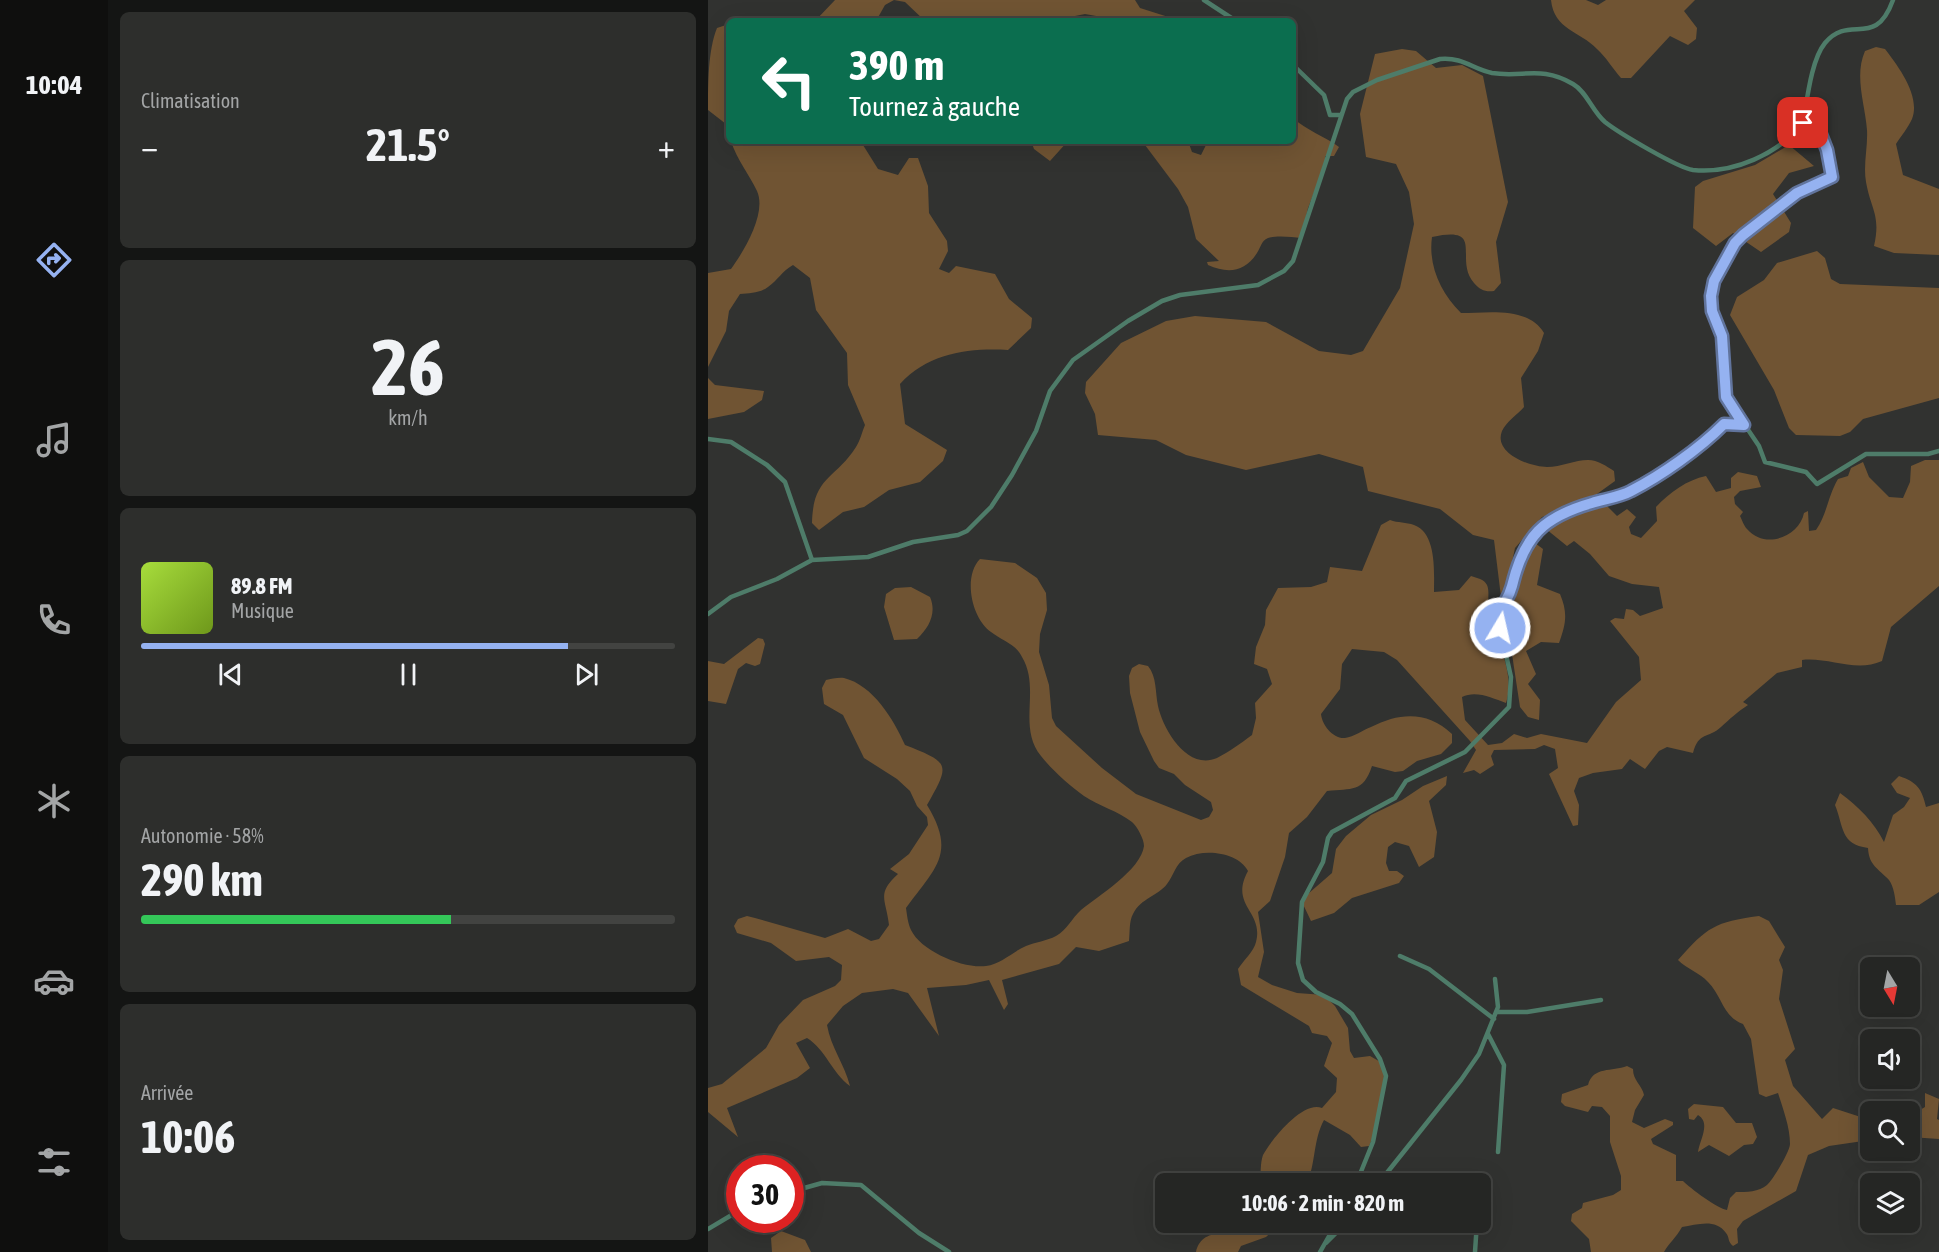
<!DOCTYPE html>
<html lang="fr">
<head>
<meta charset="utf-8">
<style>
	:root { --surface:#252624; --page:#2d2e2c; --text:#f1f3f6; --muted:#a3a5a6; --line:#424341; --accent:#95b2f1 }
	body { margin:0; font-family:"Asap Condensed",sans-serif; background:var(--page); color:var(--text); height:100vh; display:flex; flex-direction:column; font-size:22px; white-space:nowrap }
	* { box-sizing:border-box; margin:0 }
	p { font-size:20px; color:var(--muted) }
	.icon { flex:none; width:33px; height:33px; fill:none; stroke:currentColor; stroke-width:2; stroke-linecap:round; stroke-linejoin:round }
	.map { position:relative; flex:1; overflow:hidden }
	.sheet { display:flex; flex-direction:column; gap:12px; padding:12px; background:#141514; width:600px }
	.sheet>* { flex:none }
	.guide { position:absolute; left:18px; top:18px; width:570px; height:126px; border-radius:9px; box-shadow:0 6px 24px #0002,0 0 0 2px var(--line); background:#0b6e4f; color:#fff; overflow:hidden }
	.needle { width:39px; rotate:170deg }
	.fabs { position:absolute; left:1152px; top:957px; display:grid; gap:12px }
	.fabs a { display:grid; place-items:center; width:60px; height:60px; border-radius:9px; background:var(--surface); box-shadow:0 6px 24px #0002,0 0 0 2px var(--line); font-size:30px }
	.speed { position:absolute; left:18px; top:1155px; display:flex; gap:12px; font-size:30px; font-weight:700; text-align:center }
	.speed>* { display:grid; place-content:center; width:78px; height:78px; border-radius:50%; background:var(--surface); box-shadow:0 6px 24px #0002,0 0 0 2px var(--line); line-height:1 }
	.speed .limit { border:9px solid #d22; background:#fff; color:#111 }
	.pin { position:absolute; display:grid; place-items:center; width:51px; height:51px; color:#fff; margin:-26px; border-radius:12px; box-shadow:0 3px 9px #0006 }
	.me { position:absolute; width:66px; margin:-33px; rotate:9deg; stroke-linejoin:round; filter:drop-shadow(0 0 4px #0008) }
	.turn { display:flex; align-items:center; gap:21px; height:126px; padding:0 24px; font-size:27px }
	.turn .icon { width:78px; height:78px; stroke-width:2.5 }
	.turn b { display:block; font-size:42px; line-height:51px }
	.big { font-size:45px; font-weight:700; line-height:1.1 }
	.sheet .tile { flex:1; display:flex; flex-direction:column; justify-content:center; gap:9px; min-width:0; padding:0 21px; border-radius:9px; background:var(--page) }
	.sheet .dial { align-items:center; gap:0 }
	.dial b { font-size:78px; line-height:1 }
	.song { display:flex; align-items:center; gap:18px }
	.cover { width:72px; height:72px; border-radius:9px; background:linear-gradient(135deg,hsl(80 70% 55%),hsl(80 70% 35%)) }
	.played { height:6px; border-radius:3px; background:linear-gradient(90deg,var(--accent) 80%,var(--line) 80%) }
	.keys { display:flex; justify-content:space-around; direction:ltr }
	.heat { display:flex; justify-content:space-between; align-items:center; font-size:33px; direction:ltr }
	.charge { height:9px; border-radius:4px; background:linear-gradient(90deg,#34c759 58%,var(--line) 0) }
	.trip { position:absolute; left:447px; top:1173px; width:336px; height:60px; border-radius:9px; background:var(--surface); box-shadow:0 6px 24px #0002,0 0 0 2px var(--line); font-weight:700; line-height:60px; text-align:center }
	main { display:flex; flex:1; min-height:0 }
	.dock { display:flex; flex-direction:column; width:108px; justify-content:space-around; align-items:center; background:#0f0f0e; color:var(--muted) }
	.dock .icon { width:42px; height:42px }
	.dock .on { color:var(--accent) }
	.dock b { font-size:27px; color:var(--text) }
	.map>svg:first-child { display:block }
	.green { fill:#705433 }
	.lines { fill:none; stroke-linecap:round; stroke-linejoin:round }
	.minor { stroke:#4e7c69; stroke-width:4.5 }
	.route-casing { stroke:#61749d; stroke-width:15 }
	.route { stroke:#95b2f1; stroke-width:10 }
</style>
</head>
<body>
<main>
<nav class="dock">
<b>10:04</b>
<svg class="icon on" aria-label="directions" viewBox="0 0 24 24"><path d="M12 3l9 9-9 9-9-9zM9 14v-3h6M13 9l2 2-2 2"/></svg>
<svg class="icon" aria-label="music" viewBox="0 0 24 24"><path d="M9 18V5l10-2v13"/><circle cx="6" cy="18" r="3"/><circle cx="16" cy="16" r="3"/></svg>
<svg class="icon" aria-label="phone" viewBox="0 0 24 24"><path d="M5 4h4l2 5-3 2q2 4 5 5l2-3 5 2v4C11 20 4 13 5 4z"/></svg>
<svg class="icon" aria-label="climate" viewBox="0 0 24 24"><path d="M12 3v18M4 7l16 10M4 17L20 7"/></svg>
<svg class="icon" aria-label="car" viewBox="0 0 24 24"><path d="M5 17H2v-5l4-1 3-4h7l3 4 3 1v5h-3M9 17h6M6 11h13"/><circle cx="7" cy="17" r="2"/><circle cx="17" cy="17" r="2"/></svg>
<svg class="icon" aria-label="filters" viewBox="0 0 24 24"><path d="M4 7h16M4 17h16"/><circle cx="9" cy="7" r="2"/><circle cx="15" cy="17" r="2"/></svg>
</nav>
<section class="sheet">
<div class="tile"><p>Climatisation</p>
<div class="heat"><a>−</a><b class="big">21.5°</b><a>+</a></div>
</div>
<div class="tile dial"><b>26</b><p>km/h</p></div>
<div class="tile">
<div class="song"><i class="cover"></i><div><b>89.8 FM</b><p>Musique</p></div></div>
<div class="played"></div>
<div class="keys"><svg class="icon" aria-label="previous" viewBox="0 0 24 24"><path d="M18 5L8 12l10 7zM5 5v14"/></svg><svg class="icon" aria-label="pause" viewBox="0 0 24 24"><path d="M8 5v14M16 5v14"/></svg><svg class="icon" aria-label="next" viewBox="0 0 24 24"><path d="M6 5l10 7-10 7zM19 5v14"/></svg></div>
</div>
<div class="tile"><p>Autonomie · 58%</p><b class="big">290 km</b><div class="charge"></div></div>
<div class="tile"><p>Arrivée</p><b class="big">10:06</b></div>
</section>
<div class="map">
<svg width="1231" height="1252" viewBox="0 0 1231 1252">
	<rect width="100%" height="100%" fill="#313230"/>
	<path class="green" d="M127 0H427L432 8 473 21H416L377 14 342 21H217L197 2 186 0 177 5 168 21H107Z
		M843 0H878L890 5 898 0H987L976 11 989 28 988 39 980 45 962 36 923 78H913C905 69 898 57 889 49 872 31 846 30 843 0Z
		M21 24V135L18 124 0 110C0 84 0 50 9 28Z
		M1168 47 1177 49C1190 66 1213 96 1204 119 1200 128 1193 136 1188 144L1195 175 1231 189V255L1186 253 1166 246C1173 215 1163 210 1158 182 1155 165 1160 147 1159 130 1157 104 1146 76 1157 51Z
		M694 49 708 51 728 68 754 65 775 76 800 202 788 242 793 283 786 291C777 292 772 290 766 283 745 259 779 225 724 237 720 266 733 293 753 313 780 313 820 306 836 333L830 351 813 378 816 407C810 414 798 422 794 431 785 453 822 467 839 467 853 467 867 460 880 460 890 460 898 466 906 471L907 481 882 499 834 517 807 548 800 581 793 597 786 540 765 535 732 509 660 491 655 467 611 454 538 470 478 455 448 440 390 435 387 414 377 393 378 382 413 343 458 321 487 316 558 322 611 351 643 355 655 351 692 288 706 224 701 192 688 164 658 157 652 114 667 54Z
		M585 118C598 130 616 136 631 147L626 156H617L618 162 600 208 593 238C584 237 569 235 560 238 553 241 553 247 549 253 537 272 520 274 500 265L499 262 511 261 488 239 480 207 470 189 434 141H480L484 152 493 155 500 141H585Z
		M23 141H157L155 145 170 169 190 175 201 158H210L220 186 221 213 239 241 240 251 231 269 241 273 248 266 287 274 301 299 324 318 323 328 300 350C260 348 221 353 192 384L197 424 239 450 235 461 212 482 181 490 156 507 135 512 111 530 104 523C105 476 127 480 148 447 152 441 154 432 157 425L140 385 139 353 108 310 102 278 85 265C74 271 70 280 60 287 52 293 42 293 32 294L21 311 18 331 0 367V273L23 269C36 251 59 213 49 191 41 174 29 160 23 141Z
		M323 141H360L342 161 326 149Z
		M1081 145 1106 166 1081 173 1065 194 1083 223 1081 232 1053 252 1025 233 1008 246 985 228 987 187 995 181 1047 165Z
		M1109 251 1117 258 1123 279 1132 284 1231 288V398L1155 419 1142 432 1132 436 1088 435 1081 428 1066 390 1022 315 1029 297 1056 280 1069 263Z
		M0 378 7 385 56 391 54 400 36 412 0 419Z
		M1217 460H1231V586L1183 627 1174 661C1148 673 1121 657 1094 660V667L1069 673 1035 702 1040 705C1029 712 1022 719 1013 727 1000 739 991 731 985 753L959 747 951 751 937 769 922 759 914 769 885 773 871 778 866 791 871 805 870 825 865 826 841 774 850 768 847 749 836 745 827 749 786 750 783 756 786 765 772 774 766 770 755 773 768 750 762 741 689 660 676 652 644 649 634 664 632 689 613 714C614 725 625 739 637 738 646 737 655 730 663 727 692 712 720 711 744 734V743L733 754 709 761 695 771 687 772 664 766C655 793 644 788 619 791L599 817 581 833 577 857 562 901 550 912 556 952 550 977 564 985 589 993 616 995 627 1006 640 1028 642 1051 646 1058 662 1056 676 1064C676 1093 675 1119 661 1146L653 1147 642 1135 616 1120C605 1140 608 1163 599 1183H552C553 1175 552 1163 555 1155 563 1140 595 1100 614 1108L628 1092 629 1078 616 1066 624 1043 619 1036 604 1033 601 1026 533 985 530 969C535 961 546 951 548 942 556 911 521 906 540 871 530 852 496 848 478 858 467 864 466 875 459 884 450 896 433 898 425 914 421 921 422 932 421 941L391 951 368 947 351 964 294 980 300 1004 296 1010 281 980 258 985 219 988 231 1036 200 993 185 989 154 993 135 1006 119 1025C123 1048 136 1063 142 1086 124 1073 118 1050 99 1038L88 1043 102 1068 89 1078 19 1108 30 1137 0 1112V1088L14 1084 58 1048 71 1025 95 1000 127 986 133 980 134 965 121 957 88 961 63 943 29 933 26 926 30 919 39 916 47 918 117 938 140 929 163 941 171 939 181 925C178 899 168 894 190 874L182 869 201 854 220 825 219 817 209 806 202 791 189 779 156 758 135 715 116 704 114 688 118 680C123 679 131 677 136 678 165 685 186 720 197 745 243 763 242 764 219 805 249 854 227 868 198 908 199 915 200 924 203 930 213 951 255 969 278 966 293 964 304 952 318 946 327 942 339 941 348 936 359 930 364 918 373 910 390 896 433 870 436 846 436 839 429 826 424 822 410 811 391 806 376 796 362 786 344 770 333 756 309 726 333 689 314 657 308 644 293 640 283 632 263 618 255 576 272 559L307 563 329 578 338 593 339 610 332 634 331 652 341 685 344 718 348 726 394 768 428 794 493 820 501 817 505 810 503 802 477 785 466 774 451 768 446 761 432 732 422 693 421 676 424 668 431 664 440 666C449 677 447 692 450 706 455 729 479 771 509 758 521 752 533 743 544 735L548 718 547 703 564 684 559 669 546 664 548 647 557 625 558 610 570 588 603 587 619 582 622 567 654 571 673 525 682 520C690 523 698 522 706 525 729 533 726 573 726 592L751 590 763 576C769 578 776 579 779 585 782 592 779 601 781 608 787 639 808 672 798 703 784 698 768 690 754 697L757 720 780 745 794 743 806 734 819 738 833 734 879 743 908 702 933 680 931 657 902 621 907 618 916 619 918 609 925 610 932 616 955 608 951 587 924 584 901 576 882 554 866 541 859 546 838 529 853 518 897 504 909 516 919 509 928 517 921 527 923 534 933 538 949 521 948 507C962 492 979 480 998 476L1008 492 1023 488V478L1030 472 1049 476 1053 487 1032 491 1026 497 1027 504 1035 512 1032 516C1034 520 1036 526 1039 529 1057 550 1091 537 1096 513L1100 511 1101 531 1108 530C1119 514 1120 496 1130 479L1140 476 1143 468 1155 462 1161 477 1181 497 1195 498 1202 482 1203 466Z
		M827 543 835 549 829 585 852 594C860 613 858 624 851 643L833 642 818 651 828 674 820 684 832 700 831 720 820 717 812 707 797 608C809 587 813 564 827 543Z
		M203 587 222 597C229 613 221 628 209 639L186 640 176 607 178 594 187 588Z
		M50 638 55 639 57 644 52 664 47 666 38 663 30 669 18 704 0 701V661L16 664Z
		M739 776 738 785 721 801 729 832 726 857 711 867 701 846 687 842 680 847 678 863 681 871H689L696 876 691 883 644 898 626 913 603 921 593 900 624 873 628 849 638 836 663 815 694 800 715 786Z
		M1191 776C1209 782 1214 789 1218 807L1231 803V892L1211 905H1188C1187 897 1186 887 1181 880 1170 868 1161 866 1160 848 1132 844 1136 827 1127 805L1132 793C1151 807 1166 822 1176 842L1185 815 1196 807 1202 798 1189 793 1183 784Z
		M1051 916 1061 921 1077 947 1071 960 1075 970 1071 999 1087 1049 1077 1060 1085 1086 1114 1119 1125 1108 1162 1120V1140L1121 1146 1100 1155 1088 1191 1035 1221 1029 1229 1030 1243 1025 1246C1019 1241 1022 1238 1018 1233 1007 1218 989 1225 974 1227 968 1238 961 1243 956 1252H883L881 1239 863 1221 864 1214 874 1208 875 1203 905 1195 913 1190V1176L902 1142V1116L894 1107 884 1106 880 1112 857 1106 853 1102 854 1094 880 1085C885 1066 904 1072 919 1066L925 1069C925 1081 934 1085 936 1095L927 1110 924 1122 936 1128 957 1119 965 1122V1125L943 1139 945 1144 968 1155V1181H975C982 1188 1010 1209 1019 1210L1022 1198 1028 1192C1038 1192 1051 1192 1059 1185 1065 1180 1082 1151 1082 1144 1082 1127 1075 1109 1070 1093L1058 1097 1051 1094 1043 1039 1035 1024C1015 1017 1014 996 1000 982 992 973 979 969 970 960 999 927 1007 922 1051 916Z
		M1217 1093 1231 1099 1229 1119 1231 1120V1139L1202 1137V1116L1217 1107Z
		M986 1104 1015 1107 1028 1123H1044L1049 1137 1045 1144 1036 1145 1021 1156 1001 1145 990 1152C992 1139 1003 1123 990 1115L986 1120 981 1119 980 1109Z
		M548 1223H573L558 1237 533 1246 530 1252H488C495 1222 530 1241 548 1223Z
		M73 1231 97 1240 103 1252H64L63 1238Z"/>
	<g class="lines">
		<path class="minor" d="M496 0 528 21
			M585 65 616 95 622 115H632
			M1095 123 1112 132 1119 150 1124 178 1089 193 1035 235 1016 262 1007 281 1003 296 1004 311 1014 336 1018 397 1051 446 1057 462 1098 472 1109 484 1158 454H1220L1231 451
			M0 439 23 442 59 465 77 482 104 560
			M0 614 23 597 69 579 104 560 160 557 205 542 250 535 259 531 283 507 304 475 328 431 342 391 365 360 420 321 454 301 472 295 550 285 576 271 585 261 639 99 645 92 669 80 732 59C756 57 764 69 784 73 815 78 833 65 865 84 879 92 884 111 897 122 911 133 970 168 985 170 1026 174 1070 154 1095 123 1099 101 1103 60 1117 43 1142 13 1167 50 1185 0
			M692 956 721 969 786 1019
			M789 1012H819L893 1000
			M780 1034 796 1065 790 1152
			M648 1184 665 1142 678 1076 672 1059 644 1014 632 1004 608 992 595 980 590 963 594 902 615 862 620 838 624 832 687 798 698 781 757 752 801 707 803 677 792 628V611L803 589 811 559 831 528 858 511 921 492 950 476 1016 424 1036 425
			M670 1184 753 1080 771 1054 790 1007 787 979
			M82 1192 114 1183 153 1185 211 1233 241 1252
			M772 1207 778 1190
			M0 1229 32 1210
			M618 1243 639 1222
			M612 1252 629 1222
			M767 1252 769 1222"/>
	</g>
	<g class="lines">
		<defs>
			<path id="route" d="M792 628C790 604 799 605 804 586 816 536 835 517 884 503 897 499 912 497 923 491 954 475 991 449 1016 424L1036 425 1018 397 1014 336 1004 311 1003 296 1006 281 1027 243 1035 235 1089 193 1124 177 1119 150 1112 132 1095 123"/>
		</defs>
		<use href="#route" class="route-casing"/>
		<use href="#route" class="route"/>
	</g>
</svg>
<div class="fabs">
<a><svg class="needle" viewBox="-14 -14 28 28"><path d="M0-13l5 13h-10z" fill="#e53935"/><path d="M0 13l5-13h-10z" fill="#a3a5a6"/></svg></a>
<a><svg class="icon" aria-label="sound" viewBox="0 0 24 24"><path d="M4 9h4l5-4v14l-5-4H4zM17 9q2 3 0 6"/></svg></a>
<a><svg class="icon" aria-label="search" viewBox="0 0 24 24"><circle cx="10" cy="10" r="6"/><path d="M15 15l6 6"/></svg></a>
<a><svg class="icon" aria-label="layers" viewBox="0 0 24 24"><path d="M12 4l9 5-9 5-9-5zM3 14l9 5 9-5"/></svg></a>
</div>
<div class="speed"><div class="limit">30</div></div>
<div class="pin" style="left:1095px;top:123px;background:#d93025"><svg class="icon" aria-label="arrive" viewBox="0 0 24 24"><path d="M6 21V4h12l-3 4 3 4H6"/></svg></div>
<svg class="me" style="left:792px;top:628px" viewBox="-20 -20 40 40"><circle r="17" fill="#95b2f1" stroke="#fff" stroke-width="3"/><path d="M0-11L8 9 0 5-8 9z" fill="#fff"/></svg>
<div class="trip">10:06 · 2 min · 820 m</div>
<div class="guide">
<div class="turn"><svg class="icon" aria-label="left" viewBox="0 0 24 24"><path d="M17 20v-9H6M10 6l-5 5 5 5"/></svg><div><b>390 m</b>Tournez à gauche</div></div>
</div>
</div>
</main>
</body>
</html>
